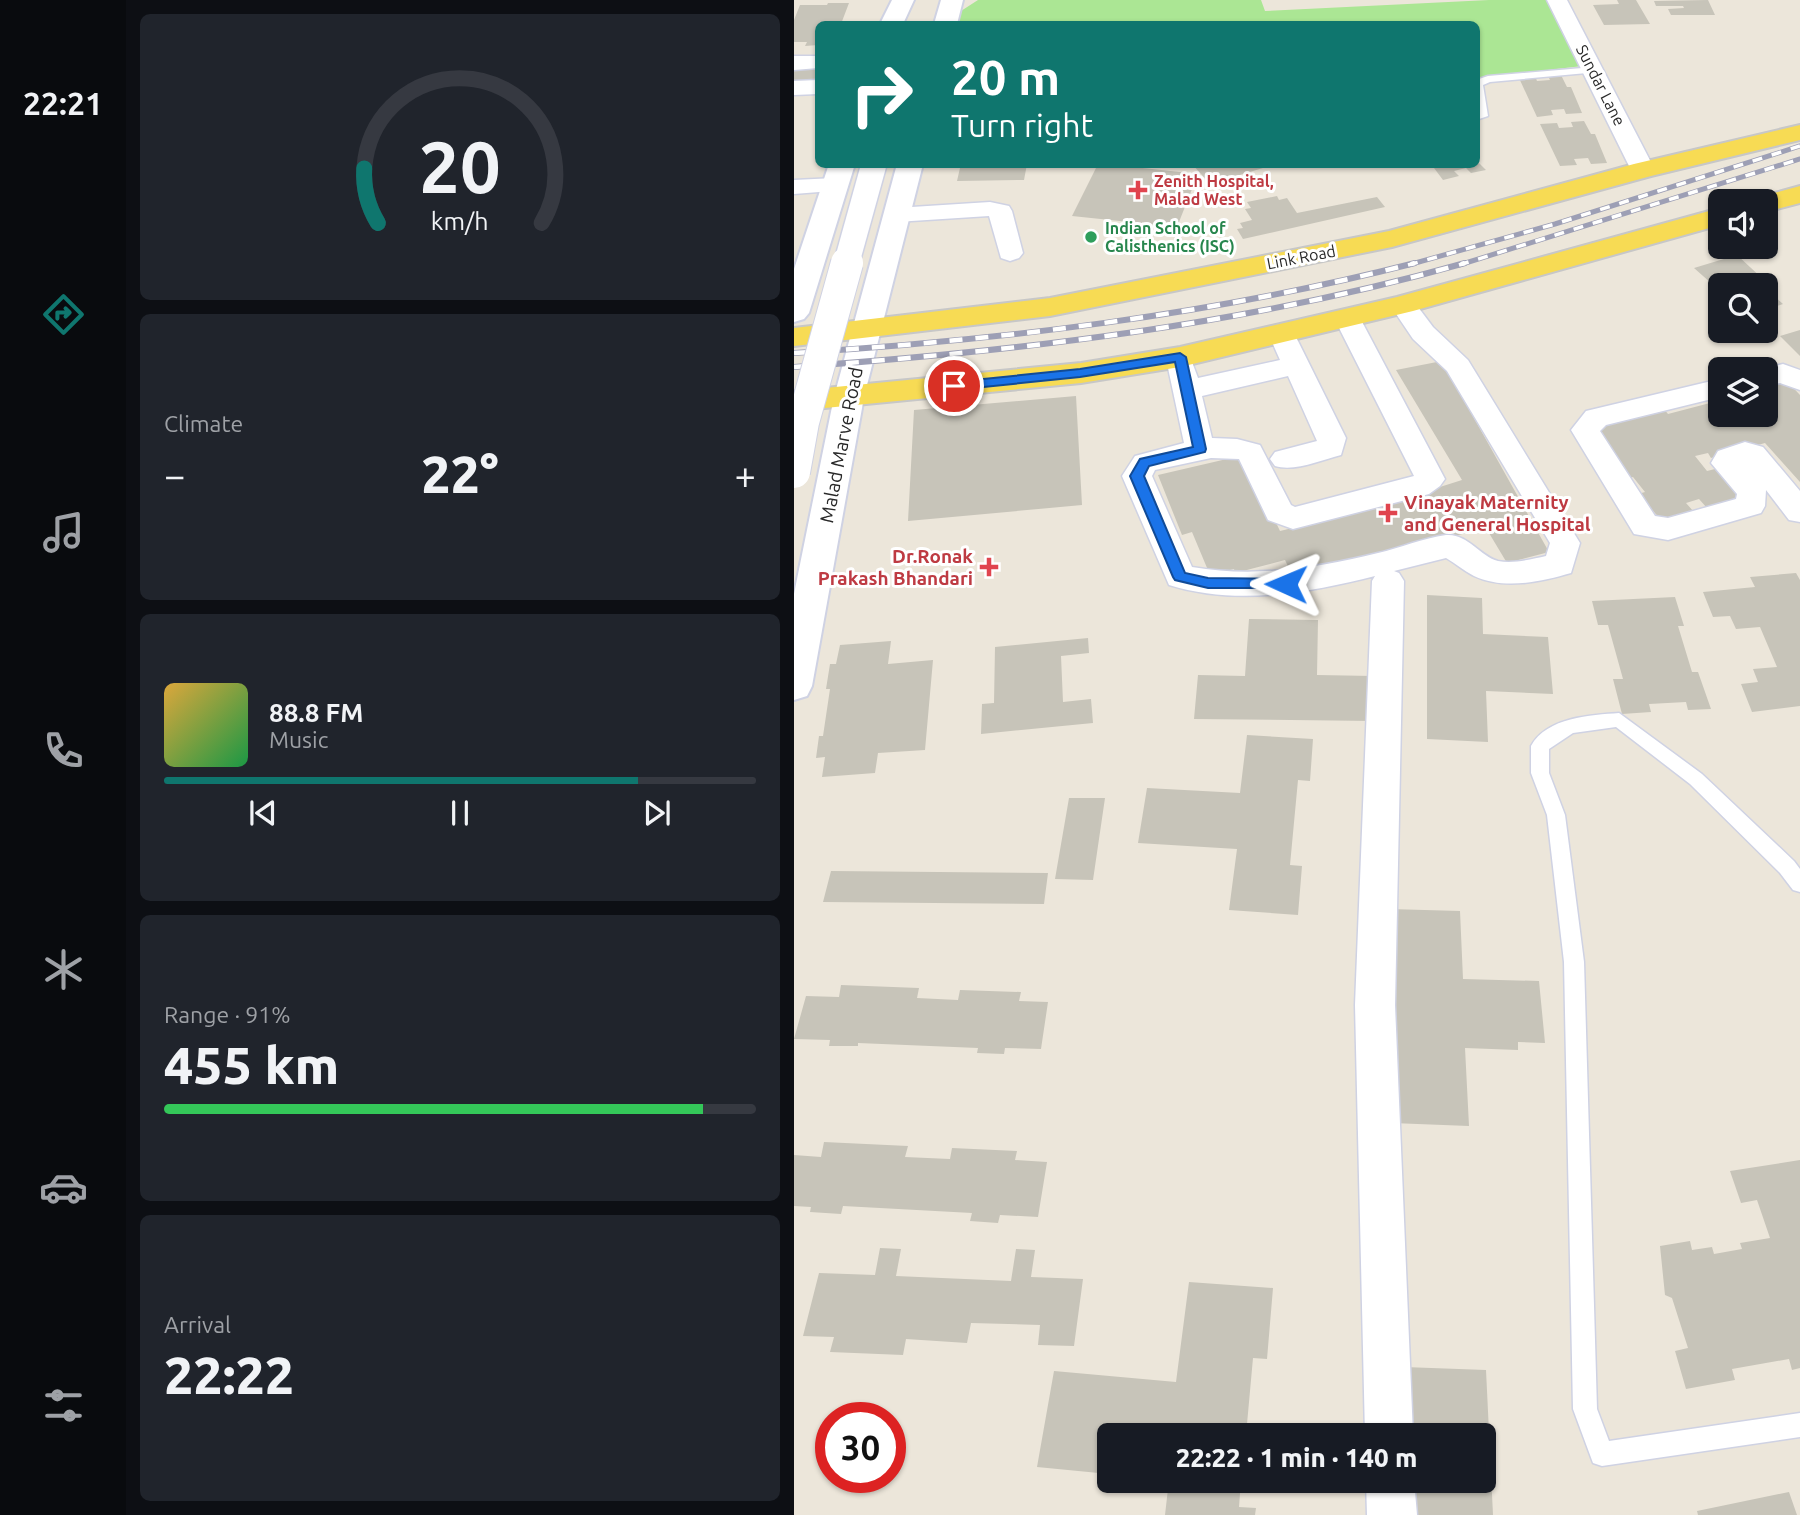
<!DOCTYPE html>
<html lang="en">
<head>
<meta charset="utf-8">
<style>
	:root { --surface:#171b24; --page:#20242c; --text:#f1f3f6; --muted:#9ea1a6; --line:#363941; --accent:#0f766e }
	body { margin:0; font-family:Ubuntu,sans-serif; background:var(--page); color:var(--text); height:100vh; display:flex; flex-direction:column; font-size:26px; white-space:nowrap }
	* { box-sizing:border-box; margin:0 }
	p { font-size:23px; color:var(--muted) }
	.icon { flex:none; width:38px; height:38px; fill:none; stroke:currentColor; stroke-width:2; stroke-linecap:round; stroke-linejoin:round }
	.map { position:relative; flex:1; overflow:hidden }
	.drawer { display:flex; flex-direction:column; gap:14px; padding:14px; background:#0d0f14; width:668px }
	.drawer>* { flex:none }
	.guide { position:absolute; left:21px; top:21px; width:665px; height:147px; border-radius:10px; box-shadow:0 2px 5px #0004; background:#0f766e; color:#fff; overflow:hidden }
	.tools { position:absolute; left:914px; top:189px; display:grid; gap:14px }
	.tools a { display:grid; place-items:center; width:70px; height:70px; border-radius:10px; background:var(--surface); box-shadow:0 2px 5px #0004; font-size:35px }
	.speed { position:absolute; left:21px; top:1402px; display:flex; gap:14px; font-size:35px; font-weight:700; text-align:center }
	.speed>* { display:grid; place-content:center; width:91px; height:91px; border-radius:50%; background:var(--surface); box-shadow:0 2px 5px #0004; line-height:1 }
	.speed .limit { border:10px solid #d22; background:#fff; color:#111 }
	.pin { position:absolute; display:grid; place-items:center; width:60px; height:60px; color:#fff; margin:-30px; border:4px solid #fff; border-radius:50%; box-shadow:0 2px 7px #0007 }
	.me { position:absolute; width:77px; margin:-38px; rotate:271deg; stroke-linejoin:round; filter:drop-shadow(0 0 5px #0008) }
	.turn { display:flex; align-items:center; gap:24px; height:147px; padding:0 21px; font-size:32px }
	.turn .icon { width:91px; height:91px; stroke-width:2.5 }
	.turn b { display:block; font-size:49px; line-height:60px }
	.big { font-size:52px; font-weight:800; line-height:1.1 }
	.drawer .card { flex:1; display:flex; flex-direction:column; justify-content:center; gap:10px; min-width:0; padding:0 24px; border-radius:10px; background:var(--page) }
	.drawer .dial { align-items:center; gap:0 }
	.dial svg { height:182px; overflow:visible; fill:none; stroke:var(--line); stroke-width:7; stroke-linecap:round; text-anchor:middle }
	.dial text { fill:var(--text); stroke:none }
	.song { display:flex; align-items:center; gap:21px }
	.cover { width:84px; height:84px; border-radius:10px; background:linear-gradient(135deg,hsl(40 70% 55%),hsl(140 70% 35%)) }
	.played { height:7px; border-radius:4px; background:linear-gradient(90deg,var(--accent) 80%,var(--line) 80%) }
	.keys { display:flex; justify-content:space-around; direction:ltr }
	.heat { display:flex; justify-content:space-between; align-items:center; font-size:38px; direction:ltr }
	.charge { height:10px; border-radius:5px; background:linear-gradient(90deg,#34c759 91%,var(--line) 0) }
	.trip { position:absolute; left:303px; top:1423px; width:399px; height:70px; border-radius:10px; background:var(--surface); box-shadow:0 2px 5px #0004; font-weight:800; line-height:70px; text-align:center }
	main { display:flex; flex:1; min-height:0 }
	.dock { display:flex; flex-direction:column; width:126px; justify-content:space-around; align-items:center; background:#090b0e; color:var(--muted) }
	.dock .icon { width:49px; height:49px }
	.dock .current { color:var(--accent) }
	.dock b { font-size:32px; color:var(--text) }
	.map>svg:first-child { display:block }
	.green { fill:#abe694 }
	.building { fill:#c7c4b9 }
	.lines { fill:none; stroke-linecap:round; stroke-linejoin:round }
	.lane-casing { stroke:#cfd2e3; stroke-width:3 }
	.street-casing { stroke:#cfd2e3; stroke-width:3 }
	.secondary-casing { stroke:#cfd2e3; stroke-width:4 }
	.primary-casing { stroke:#c7c7c7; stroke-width:4 }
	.lane { fill:#fff; fill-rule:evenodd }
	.street { fill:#fff; fill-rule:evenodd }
	.secondary { fill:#fff; fill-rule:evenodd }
	.primary { fill:#f7db54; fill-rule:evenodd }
	.rail-far1-casing { stroke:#9d9fb5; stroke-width:5 }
	.rail-casing { stroke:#9d9fb5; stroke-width:6 }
	.rail-far1 { stroke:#fff; stroke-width:3.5; stroke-dasharray:10; stroke-linecap:butt }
	.rail { stroke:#fff; stroke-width:4.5; stroke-dasharray:13; stroke-linecap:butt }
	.secondary-bridge-far1-casing { stroke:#cfd2e3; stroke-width:28; stroke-linecap:butt }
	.secondary-bridge-casing { stroke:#cfd2e3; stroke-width:34; stroke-linecap:butt }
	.secondary-bridge-far1 { stroke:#fff; stroke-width:25 }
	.secondary-bridge { stroke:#fff; stroke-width:32 }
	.route { fill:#1a73e8; stroke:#114b97; stroke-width:2 }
	.health-dot { fill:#e0444e; stroke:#fff; stroke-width:2.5 }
	.leisure-dot { fill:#2e9e5b; stroke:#fff; stroke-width:2.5 }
	.labels { text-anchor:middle; stroke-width:6; stroke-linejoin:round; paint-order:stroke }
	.far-street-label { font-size:16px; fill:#292929; stroke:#fff }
	.far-health-label { font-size:16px; font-weight:bold; fill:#be3a42; stroke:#fff; text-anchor:start }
	.far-leisure-label { font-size:16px; font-weight:bold; fill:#27864d; stroke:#fff; text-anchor:start }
	.street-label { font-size:19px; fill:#292929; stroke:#fff }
	.health-label { font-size:19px; font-weight:bold; fill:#be3a42; stroke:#fff; text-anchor:start }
</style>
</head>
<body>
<main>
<nav class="dock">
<b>22:21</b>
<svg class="icon current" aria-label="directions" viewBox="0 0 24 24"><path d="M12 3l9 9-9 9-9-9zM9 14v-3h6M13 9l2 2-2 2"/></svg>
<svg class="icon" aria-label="music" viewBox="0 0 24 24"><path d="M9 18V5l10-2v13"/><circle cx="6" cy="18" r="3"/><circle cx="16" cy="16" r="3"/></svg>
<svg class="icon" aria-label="phone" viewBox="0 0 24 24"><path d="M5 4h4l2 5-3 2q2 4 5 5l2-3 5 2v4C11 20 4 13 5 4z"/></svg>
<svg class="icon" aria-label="climate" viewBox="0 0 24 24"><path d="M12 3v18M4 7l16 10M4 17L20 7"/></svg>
<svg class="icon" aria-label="car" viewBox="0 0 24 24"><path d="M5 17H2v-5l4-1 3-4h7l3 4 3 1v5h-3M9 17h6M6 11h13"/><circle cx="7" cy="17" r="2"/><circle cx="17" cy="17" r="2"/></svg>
<svg class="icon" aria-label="filters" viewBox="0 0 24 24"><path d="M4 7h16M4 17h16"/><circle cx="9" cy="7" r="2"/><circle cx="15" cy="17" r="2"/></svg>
</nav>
<section class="drawer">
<div class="card dial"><svg viewBox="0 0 100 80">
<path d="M14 69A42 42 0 1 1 86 69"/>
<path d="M14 69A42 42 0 0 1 8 45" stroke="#0f766e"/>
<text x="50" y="56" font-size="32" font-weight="700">20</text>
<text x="50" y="72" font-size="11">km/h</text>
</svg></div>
<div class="card"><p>Climate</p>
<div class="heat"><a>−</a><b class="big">22°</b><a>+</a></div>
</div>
<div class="card">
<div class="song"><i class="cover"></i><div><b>88.8 FM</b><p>Music</p></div></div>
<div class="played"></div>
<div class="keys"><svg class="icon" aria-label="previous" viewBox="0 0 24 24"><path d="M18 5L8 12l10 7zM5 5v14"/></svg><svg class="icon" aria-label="pause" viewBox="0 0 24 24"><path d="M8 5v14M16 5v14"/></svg><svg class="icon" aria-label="next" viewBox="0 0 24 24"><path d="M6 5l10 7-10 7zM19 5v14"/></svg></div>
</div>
<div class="card"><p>Range · 91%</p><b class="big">455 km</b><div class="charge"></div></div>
<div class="card"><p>Arrival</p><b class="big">22:22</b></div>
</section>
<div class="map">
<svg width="1006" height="1515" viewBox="0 0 1006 1515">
	<rect width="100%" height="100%" fill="#ece6da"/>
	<path class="green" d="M184 0H467L471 11 695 0H763L797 65 683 78 682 24H152L153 20Z"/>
	<path class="building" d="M823 0H842L856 24 810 25 799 5 825 4Z
		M914 0 921 15H877L874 9 890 8 889 6H862L860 1Z
		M34 3H55L47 24H24V45L11 46 13 42H0V20L6 5H33Z
		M0 65H24V85L0 86Z
		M767 75 773 87H777L788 113 772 114 770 109 757 110 759 115 743 117 725 78 741 76 743 81 756 80 754 76Z
		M790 121 797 134H801L813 163 797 164 794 158 780 159 783 165 766 166 746 124 763 123 765 128 779 127 777 122Z
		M682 160 692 170 677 173 672 168 660 171 665 176 649 180 637 164H682Z
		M176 164H233L230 180 163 181 166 168H175Z
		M304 164H312L404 174 383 227 278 216Z
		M398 164H479V165L416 184Z
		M483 196 485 200 493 198 503 213 583 197 591 207 449 239 443 229 449 228 446 223 458 220 451 209 457 208 453 202Z
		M943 255 970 280 964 281 968 285H926V291L900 268Z
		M971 288 989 304 971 310Z
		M1006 330V356L986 336Z
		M648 361 755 552 713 563 692 528 499 577 491 560 441 573 440 569 416 575 398 532 388 535 364 475 450 455 486 531 570 511 668 480 602 370Z
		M989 377 1006 395V482L971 443 917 458 914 453 901 456 913 471 921 469 946 498 913 508 905 499 892 503 900 512 868 521 844 494 851 492 839 477 833 479 808 447 816 445 802 427 870 409 874 414 916 403 911 398 926 394V415H971V382Z
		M282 396 288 505 114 521 120 410Z
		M1002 573 1006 580V706L958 712 947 684 964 682 959 669 983 667 966 627 942 629 936 616 919 617 909 592 961 587 956 577Z
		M633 595 688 598 689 634 754 637 759 694 692 691 694 742 633 739Z
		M881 597 890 626H884L898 672H904L917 709 894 710 892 702 855 704 857 712 828 714 819 679H829L814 625H804L798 601Z
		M455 619 524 620 523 675 579 676 580 721 400 719 404 675 451 676Z
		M294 638 295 653 267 656 269 702 297 699 299 723 187 734 188 704 200 703 201 647Z
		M97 641 94 664 139 660 131 750 84 753 81 773 28 777 31 757 22 758 25 736H29L36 689H32L36 664H42L46 645Z
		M453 735 519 739 516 781 504 780 496 865 508 866 504 915 435 910 443 849 344 843 353 788 446 793Z
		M275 798H311L299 880 261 879Z
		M37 871 254 873 250 904 29 902Z
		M595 909 666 911 669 979 745 981 751 1043 724 1042V1050L671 1048 675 1126 598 1123Z
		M47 985 125 988 123 998 164 1000 166 990 227 992 225 1001 254 1002 247 1049 211 1048 210 1054 183 1053 184 1048 64 1043V1046H35L36 1040 0 1039 12 996 45 997Z
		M30 1142 114 1146 111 1157 156 1159 158 1148 223 1151 221 1160 253 1162 244 1217 206 1215 204 1223 176 1221 178 1213 49 1206 47 1214 16 1212 17 1207 0 1206V1155L27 1157Z
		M1006 1160V1368L998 1370 995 1359 938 1369 941 1380 892 1389 881 1351 894 1348 878 1298 871 1295 866 1246 896 1241 898 1250 918 1247 920 1254 948 1249 946 1243 976 1238 963 1200 947 1203 936 1171Z
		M86 1248 107 1249 102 1276 217 1281 222 1249 241 1250 237 1277 289 1279 280 1346 244 1345 246 1325 177 1323 173 1343 112 1339 109 1355 36 1352 40 1337 9 1336 25 1273 81 1275Z
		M395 1282 479 1288 473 1359 459 1358 452 1435H315V1474L243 1467 260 1371 382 1382Z
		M610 1367 692 1370 699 1515H611V1480H690V1435H611Z
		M375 1480H447L445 1507 462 1508 461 1515H371Z
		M995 1492 1003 1515H904L903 1511Z"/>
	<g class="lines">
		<defs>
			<path id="lane" d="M800 67 804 68V72L696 82 689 85 694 116 682 120V80L694 76Z
				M825 713 908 774 1000 861 1006 869V892L999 890 986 873 896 784 822 727 779 733 755 749V773L771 815 790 962 803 1409 815 1441 1006 1413V1437L808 1466 799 1463 779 1409 770 962 753 815 737 773V746C753 717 797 715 825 713Z"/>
			<path id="street" d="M753 0H773L861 170 857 175H841L837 170Z
				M0 56H24V68L0 70Z
				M24 80V94L0 95V81Z
				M41 178 50 180 53 185 50 190 0 194V180Z
				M196 202 215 206 218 211 229 253 225 258 216 261 207 258 195 216 102 222 93 220 90 215 93 210 102 208Z
				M609 297 618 299 639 327 674 360 786 543 777 573C746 582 710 590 680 576 670 571 661 563 652 558L600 571 605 573 610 581 601 1005 619 1435H571L561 1005 578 581 581 576C514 593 442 606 375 585L328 476 341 456 390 443 374 368 378 362 388 359 398 362 404 378 486 360 474 333 477 327 487 325 497 327 500 333 552 438 547 455C527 460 501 472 481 466L476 459 481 452 523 441 494 376 408 396 418 438 443 439 466 445 497 505 501 507 620 476 540 318 544 312 553 310 562 312 566 318 651 479 646 486 635 494 499 529 474 520 445 459 417 458 361 470 358 476 398 567C461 578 522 568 584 553 606 548 629 538 652 535 673 533 686 556 704 561 720 564 738 559 752 556L756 543 653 371 619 339 596 305 600 299Z
				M989 364 1006 370V390L986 383 971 386V369H967Z
				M926 379V397L812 425 806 431 861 516 874 518 942 499 943 494 917 463 924 451 951 442 969 447 1006 491V522L995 520 972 490 971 506 967 513 874 540 840 534 777 430 792 411Z
				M572 1480H620L623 1515H573Z"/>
			<path id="secondary" d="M98 0H120L109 24H86Z
				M147 0H169L163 24H140Z
				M35 164H61L15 313 10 319 0 322V269Z
				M103 164H129L70 397 18 686 13 696 0 700V594L40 397Z"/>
			<path id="primary" d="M1006 125V140L857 176 598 247 256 316 0 346V328L256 298 595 231 840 164Z
				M1006 186V203L971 212V201H959L962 198Z
				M926 208V225L619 311 386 367 287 383 0 411V391L287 363 386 347 603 297Z"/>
		</defs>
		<use href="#lane" class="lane-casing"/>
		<use href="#street" class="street-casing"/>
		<use href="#secondary" class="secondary-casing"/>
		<use href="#primary" class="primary-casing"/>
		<use href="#lane" class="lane"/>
		<use href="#street" class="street"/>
		<use href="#secondary" class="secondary"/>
		<use href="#primary" class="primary"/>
		<defs>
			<path id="rail-far1" d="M614 265 761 224 1006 146
				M665 265 1006 159"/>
			<path id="rail" d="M0 353C209 340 417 315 621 263
				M0 367C227 351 452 325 671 263"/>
		</defs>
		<use href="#rail-far1" class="rail-far1-casing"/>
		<use href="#rail" class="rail-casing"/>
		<use href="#rail-far1" class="rail-far1"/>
		<use href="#rail" class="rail"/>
		<defs>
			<path id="secondary-bridge-far1" d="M52 265 80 164"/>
			<path id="secondary-bridge" d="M0 472 9 422 53 263"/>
		</defs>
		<use href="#secondary-bridge-far1" class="secondary-bridge-far1-casing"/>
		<use href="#secondary-bridge" class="secondary-bridge-casing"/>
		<use href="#secondary-bridge-far1" class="secondary-bridge-far1"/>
		<use href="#secondary-bridge" class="secondary-bridge"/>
	</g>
	<path class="route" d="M386 353 392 357 412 449 411 452 355 466 350 476 391 573 414 578 492 579 499 584 497 588H414L381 580 379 577 336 476 346 459 399 447 381 362 286 377 160 390 154 386 160 382 286 369Z"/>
	<g class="health-dot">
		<path d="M340.5 179.5h7v7h7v7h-7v7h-7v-7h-7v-7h7z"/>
		<path d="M590.5 502.5h7v7h7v7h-7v7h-7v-7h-7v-7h7z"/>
		<path d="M191.5 556.5h7v7h7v7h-7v7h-7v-7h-7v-7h7z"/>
	</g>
	<circle class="leisure-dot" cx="297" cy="237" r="7"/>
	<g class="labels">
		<g class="far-street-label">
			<text transform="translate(807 85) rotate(63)" y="6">Sundar Lane</text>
			<text transform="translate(507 257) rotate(-11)" y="6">Link Road</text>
		</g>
		<g class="far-health-label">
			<text x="360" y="187">Zenith Hospital,<tspan x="360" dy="18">Malad West</tspan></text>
		</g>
		<g class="far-leisure-label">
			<text x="311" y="234">Indian School of<tspan x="311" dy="18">Calisthenics (ISC)</tspan></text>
		</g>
		<g class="street-label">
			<text transform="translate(47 445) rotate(-79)" y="7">Malad Marve Road</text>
		</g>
		<g class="health-label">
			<text x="610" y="509">Vinayak Maternity<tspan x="610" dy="22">and General Hospital</tspan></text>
			<text x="179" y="563" text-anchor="end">Dr.Ronak<tspan x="179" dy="22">Prakash Bhandari</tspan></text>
		</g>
	</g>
</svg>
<div class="tools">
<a><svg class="icon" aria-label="sound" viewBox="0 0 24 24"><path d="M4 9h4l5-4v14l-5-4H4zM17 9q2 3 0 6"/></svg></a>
<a><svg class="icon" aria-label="search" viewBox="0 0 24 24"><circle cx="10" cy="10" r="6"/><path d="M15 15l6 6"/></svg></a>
<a><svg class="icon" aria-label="layers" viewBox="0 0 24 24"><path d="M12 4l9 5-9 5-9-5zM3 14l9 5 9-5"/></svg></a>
</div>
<div class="speed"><div class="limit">30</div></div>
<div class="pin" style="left:160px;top:386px;background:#d93025"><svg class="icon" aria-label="arrive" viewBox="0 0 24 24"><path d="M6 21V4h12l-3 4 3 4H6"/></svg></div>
<svg class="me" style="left:492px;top:584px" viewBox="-20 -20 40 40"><path d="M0-17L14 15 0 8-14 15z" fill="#1a73e8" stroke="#fff" stroke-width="4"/></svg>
<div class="trip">22:22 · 1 min · 140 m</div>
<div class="guide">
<div class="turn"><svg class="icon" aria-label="right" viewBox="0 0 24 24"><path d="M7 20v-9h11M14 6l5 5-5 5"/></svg><div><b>20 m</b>Turn right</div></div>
</div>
</div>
</main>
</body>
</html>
